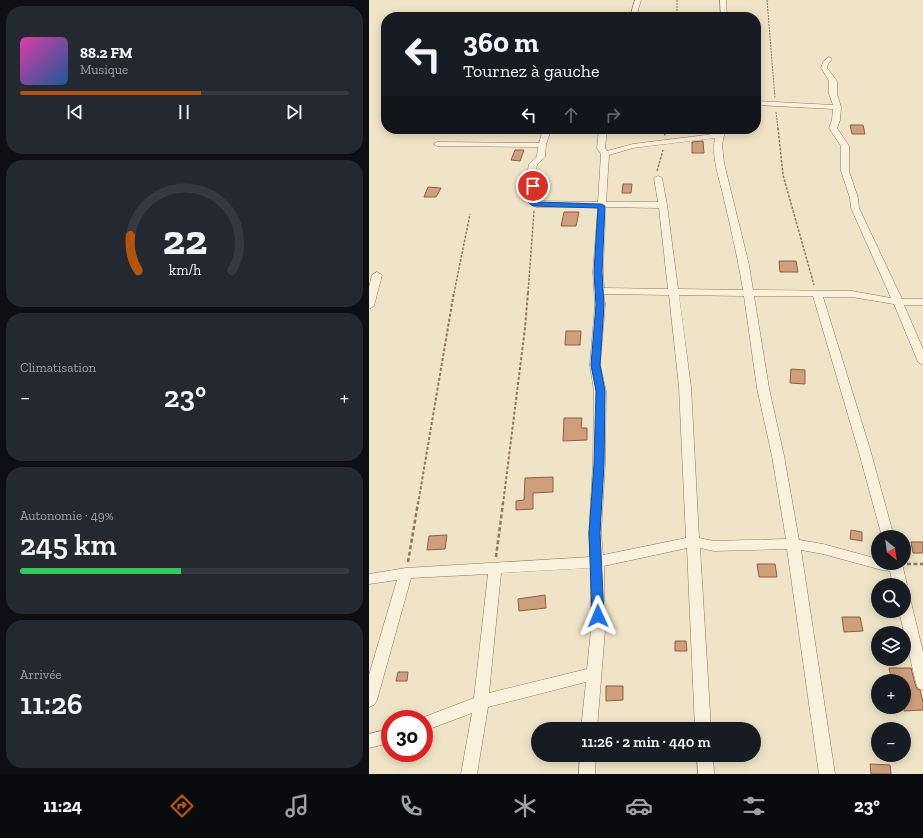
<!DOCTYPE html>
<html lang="fr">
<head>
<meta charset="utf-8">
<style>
	:root { --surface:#171b24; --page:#242831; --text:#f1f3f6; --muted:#9ea1a6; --line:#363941; --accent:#b45309 }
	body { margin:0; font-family:"Zilla Slab",serif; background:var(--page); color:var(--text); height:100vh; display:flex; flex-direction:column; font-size:15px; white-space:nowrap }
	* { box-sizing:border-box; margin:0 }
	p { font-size:13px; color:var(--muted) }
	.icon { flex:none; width:22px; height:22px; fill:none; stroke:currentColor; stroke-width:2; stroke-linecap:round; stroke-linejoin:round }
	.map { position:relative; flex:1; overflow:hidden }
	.side { display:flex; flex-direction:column; gap:6px; padding:6px; background:#0d0f14; width:369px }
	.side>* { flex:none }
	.banner { position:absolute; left:12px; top:12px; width:380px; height:122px; border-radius:16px; box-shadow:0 2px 10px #0003; background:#171b24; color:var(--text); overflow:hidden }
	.needle { width:26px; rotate:151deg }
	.buttons { position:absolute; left:502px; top:530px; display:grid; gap:8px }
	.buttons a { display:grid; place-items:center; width:40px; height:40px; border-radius:50%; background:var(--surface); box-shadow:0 2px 10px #0003; font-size:20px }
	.speed { position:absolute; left:12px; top:710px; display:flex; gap:8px; font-size:20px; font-weight:700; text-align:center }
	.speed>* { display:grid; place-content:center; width:52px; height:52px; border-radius:50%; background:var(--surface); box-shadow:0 2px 10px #0003; line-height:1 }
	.speed .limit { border:6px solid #d22; background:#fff; color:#111 }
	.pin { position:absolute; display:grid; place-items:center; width:34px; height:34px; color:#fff; margin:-17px; border:2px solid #fff; border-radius:50%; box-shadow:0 1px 4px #0007 }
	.me { position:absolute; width:44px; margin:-22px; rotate:359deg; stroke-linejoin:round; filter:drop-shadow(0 0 3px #0008) }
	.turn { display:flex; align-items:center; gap:14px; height:84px; padding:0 16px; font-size:18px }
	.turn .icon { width:52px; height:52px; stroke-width:2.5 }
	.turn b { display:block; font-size:28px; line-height:34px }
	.lanes { display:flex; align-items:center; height:38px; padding:0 16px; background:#0003; justify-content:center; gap:20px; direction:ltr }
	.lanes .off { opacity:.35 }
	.big { font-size:30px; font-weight:600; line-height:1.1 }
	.side .tile { flex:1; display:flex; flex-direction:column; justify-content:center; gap:6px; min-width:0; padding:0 14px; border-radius:16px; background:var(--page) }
	.side .dial { align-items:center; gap:0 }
	.dial svg { height:104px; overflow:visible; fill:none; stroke:var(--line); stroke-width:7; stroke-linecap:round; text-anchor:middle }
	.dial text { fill:var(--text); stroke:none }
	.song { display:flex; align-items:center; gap:12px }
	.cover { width:48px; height:48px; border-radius:6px; background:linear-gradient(135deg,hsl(320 70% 55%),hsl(210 70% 35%)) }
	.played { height:4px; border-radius:2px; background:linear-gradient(90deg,var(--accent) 55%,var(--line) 55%) }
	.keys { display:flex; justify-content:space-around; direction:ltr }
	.heat { display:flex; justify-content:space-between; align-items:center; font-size:22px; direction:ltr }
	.charge { height:6px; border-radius:3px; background:linear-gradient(90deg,#34c759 49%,var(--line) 0) }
	.trip { position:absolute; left:162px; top:722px; width:230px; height:40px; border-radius:20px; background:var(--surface); box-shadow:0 2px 10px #0003; font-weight:600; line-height:40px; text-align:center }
	.dock { display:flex; height:64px; justify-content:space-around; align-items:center; background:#090b0e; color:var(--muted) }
	.dock .icon { width:28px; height:28px }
	.dock .current { color:var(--accent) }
	.dock b { font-size:18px; color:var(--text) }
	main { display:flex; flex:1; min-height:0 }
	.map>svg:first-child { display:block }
	.building { fill:#cf9f7d; stroke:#8d5f41 }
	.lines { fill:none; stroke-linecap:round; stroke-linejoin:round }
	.minor-casing { stroke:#8d765c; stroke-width:1 }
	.path-far3 { stroke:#8d765c; stroke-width:1; stroke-dasharray:2 1; stroke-linecap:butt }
	.path-far2 { stroke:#8d765c; stroke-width:1.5; stroke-dasharray:2.5 1.5; stroke-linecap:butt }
	.path-far1 { stroke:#8d765c; stroke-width:2; stroke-dasharray:3 2; stroke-linecap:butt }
	.path { stroke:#8d765c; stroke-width:2.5; stroke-dasharray:4 2.5; stroke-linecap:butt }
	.minor { fill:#faf1dc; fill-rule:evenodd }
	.route { fill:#1a73e8; stroke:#114b97 }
</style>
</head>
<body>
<main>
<section class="side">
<div class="tile">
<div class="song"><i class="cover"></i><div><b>88.2 FM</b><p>Musique</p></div></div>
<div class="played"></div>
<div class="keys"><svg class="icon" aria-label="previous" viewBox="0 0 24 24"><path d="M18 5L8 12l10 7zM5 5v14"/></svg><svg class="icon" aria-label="pause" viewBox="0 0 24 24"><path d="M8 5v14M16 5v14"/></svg><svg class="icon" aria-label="next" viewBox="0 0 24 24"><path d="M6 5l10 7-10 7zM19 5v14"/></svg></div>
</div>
<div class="tile dial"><svg viewBox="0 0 100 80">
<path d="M14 69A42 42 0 1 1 86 69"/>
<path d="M14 69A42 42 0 0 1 8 42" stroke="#b45309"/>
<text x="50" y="56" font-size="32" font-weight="700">22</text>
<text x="50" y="72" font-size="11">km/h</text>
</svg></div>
<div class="tile"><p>Climatisation</p>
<div class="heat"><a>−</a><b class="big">23°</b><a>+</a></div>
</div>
<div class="tile"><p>Autonomie · 49%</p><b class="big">245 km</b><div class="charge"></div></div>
<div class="tile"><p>Arrivée</p><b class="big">11:26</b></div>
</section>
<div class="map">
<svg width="554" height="774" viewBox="0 0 554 774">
	<rect width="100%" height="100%" fill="#f0e4c8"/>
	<path class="building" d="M481 125H494L496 134H483Z
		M334 141 335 153H323V142Z
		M146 150H155L151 161 142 160Z
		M254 184H263L262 193H253Z
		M59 187 72 188 67 197H55Z
		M195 212H210L207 226H192Z
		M410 261H427L429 272H411Z
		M197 331H212L211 345H196Z
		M422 369 436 370V384L421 383Z
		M195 418H213L212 428H218V440L194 441Z
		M184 477V492L164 493V509L147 510V501L155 500 156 478Z
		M482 530 493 532V541L481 539Z
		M78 535 76 549 58 550 60 536Z
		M542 542H554V553H544Z
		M388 564H406L408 577H390Z
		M176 595 177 608 150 611 149 599Z
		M473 617H491L494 631 475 632Z
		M306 641H317L318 651H306Z
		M520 668H542L546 684 548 689 551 690 554 702V710L535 711V681H523Z
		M29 672H39L38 681H27Z
		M237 686H254V700L237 701Z
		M501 764 521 765 522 774H502Z"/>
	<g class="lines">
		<defs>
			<path id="minor" d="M266 0H272L267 17H261Z
				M351 0H357L358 17H352Z
				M460 57 463 59 459 64 458 68 468 81V94L472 107 471 120 468 128 480 146V171L489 198 490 208 533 299H554V305H535L554 349V365L549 362 525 304 483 297H454L501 449 525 537H513L489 449 444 296H385L400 388 415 456 430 540 454 544 509 559V563H533L538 585 535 589V585H524L521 571 513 570 454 554 432 550 466 774H450L418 549 345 551 331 548 342 729H326L318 548 235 566 236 630 228 729H212L217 682 119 707 108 774H92L103 713 55 731V719H50L105 698 119 574 42 578 8 700 5 705 0 707V675L28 580 0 584V574L37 568 221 557 220 533 224 464 225 391 221 365 226 305 224 272 229 207H167L160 203 156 195 160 181 158 175 160 164 168 156 169 147 68 146 64 144 68 142 170 143 174 129H182L177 145 176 157 168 165 166 175 168 181 164 195 169 201 229 202 232 154 228 148 230 129H238L236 148 238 151 264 144 337 135 348 133 351 129H359L355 135 353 145 355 163 380 265 384 290 483 291 522 298 482 208 481 198 472 171V146L460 128 463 120 464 109 387 105V101L464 105 460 94V81L452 68 454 62ZM346 138C342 158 351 180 355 199 362 229 369 259 374 290L309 289 298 205 293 178 289 176 285 178 289 202H237L240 155 264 148ZM237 207 290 208 299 289 235 288 234 272ZM235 294 300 295 310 387 317 538 234 555 232 533 236 464 237 391 231 365 236 305ZM310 295 375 296 388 388 403 456 417 539 345 541 330 538 322 387ZM222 568V630L218 669 120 693 132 573Z
				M8 272 13 275 5 306 0 309V287L3 275Z
				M535 596 540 598 542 602 554 652V690L549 688 547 683 530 611H535Z
				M21 729V743L0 748V734Z
				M211 755H227L226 774H210Z
				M328 755H344L345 774H329Z"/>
		</defs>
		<use href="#minor" class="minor-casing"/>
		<path class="path-far3" d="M308 0V17
			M398 0 406 98
			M407 112 409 129"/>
		<path class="path-far2" d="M409 128 414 175 445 285
			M295 129 296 136
			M288 171 294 150
			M85 293 101 214
			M159 293 165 211"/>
		<path class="path-far1" d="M49 504 85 292
			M134 504 156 328 159 292"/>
		<path class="path" d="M127 557 134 503
			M39 562 49 503
			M538 564H554"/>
		<use href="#minor" class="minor"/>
	</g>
	<path class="route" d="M161 184 167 186 163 195 169 202 232 204 236 206 233 272 235 305 231 365 236 391 235 464 231 533 235 616 233 619 229 620 225 619 223 616 220 533 225 464 227 391 222 365 227 305 225 272 229 208 164 206 160 203 156 195Z"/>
</svg>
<div class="buttons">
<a><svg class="needle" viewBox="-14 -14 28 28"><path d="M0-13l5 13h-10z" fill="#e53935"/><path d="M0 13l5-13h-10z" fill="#9ea1a6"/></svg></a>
<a><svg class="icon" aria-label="search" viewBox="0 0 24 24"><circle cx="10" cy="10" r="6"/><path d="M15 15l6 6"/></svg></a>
<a><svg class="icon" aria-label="layers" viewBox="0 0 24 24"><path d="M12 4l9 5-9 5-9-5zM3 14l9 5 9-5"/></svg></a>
<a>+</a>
<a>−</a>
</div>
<div class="speed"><div class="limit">30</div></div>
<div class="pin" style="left:164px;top:186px;background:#d93025"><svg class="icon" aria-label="arrive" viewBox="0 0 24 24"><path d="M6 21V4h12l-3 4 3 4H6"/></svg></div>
<svg class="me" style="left:229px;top:616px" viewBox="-20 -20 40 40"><path d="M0-17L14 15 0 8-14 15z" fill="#1a73e8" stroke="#fff" stroke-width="4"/></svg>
<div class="trip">11:26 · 2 min · 440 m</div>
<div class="banner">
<div class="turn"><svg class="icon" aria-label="left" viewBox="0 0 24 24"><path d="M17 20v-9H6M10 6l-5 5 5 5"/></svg><div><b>360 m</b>Tournez à gauche</div></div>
<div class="lanes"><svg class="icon" aria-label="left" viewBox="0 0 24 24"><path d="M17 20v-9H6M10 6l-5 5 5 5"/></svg><svg class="icon off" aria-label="ahead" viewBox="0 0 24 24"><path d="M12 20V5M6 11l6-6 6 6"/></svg><svg class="icon off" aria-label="right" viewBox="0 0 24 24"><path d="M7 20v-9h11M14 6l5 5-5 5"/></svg></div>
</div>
</div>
</main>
<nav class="dock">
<b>11:24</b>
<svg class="icon current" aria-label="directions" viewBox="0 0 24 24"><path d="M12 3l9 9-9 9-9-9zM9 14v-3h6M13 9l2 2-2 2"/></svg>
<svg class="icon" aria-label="music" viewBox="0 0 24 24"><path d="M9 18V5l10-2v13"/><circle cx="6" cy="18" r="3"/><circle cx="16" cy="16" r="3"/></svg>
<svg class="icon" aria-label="phone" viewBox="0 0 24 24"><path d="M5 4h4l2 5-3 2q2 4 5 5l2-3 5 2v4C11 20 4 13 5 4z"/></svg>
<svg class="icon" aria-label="climate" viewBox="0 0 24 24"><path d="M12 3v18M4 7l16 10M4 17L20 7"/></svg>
<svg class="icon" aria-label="car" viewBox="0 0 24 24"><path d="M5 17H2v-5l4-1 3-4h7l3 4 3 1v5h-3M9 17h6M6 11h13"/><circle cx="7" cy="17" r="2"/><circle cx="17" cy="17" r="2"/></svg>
<svg class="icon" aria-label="filters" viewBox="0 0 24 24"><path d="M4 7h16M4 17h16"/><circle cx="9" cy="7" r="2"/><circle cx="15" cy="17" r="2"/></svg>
<b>23°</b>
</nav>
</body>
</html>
